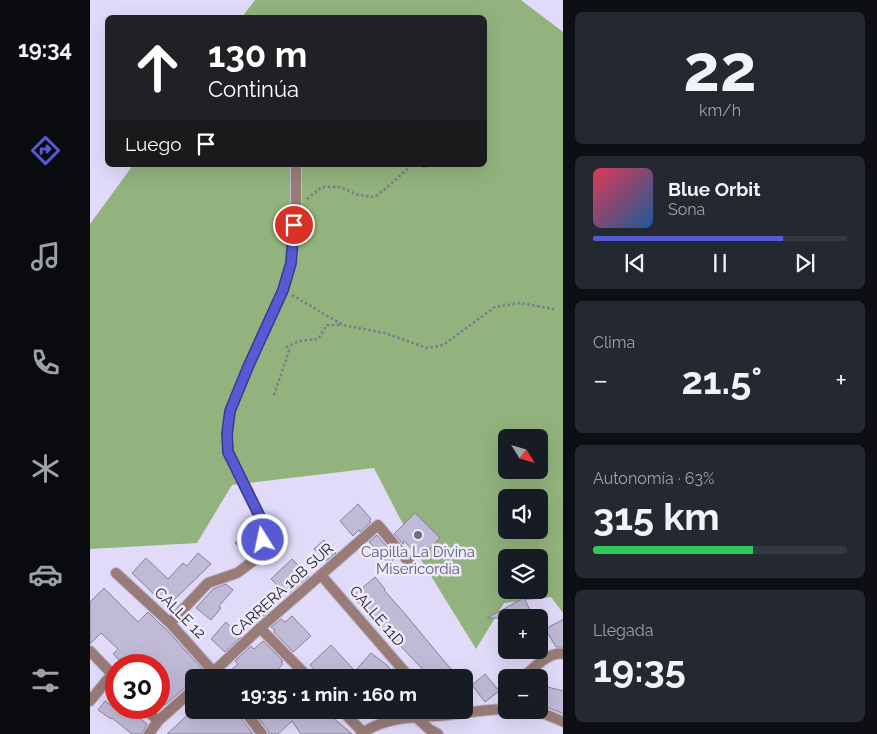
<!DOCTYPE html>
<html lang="es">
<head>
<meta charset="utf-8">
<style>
	:root { --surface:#171b24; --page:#242831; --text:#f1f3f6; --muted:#9ea1a6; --line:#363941; --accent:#575ad2 }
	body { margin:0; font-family:Raleway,sans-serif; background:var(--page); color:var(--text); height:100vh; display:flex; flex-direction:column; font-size:19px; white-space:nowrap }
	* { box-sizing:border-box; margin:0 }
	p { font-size:16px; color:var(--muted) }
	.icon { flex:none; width:28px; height:28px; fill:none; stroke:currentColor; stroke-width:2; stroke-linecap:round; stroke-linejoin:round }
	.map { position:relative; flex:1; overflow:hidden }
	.panel { display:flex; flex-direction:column; gap:12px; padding:12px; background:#0d0f14; width:314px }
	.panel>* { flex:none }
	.top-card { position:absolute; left:15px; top:15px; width:382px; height:152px; border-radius:8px; box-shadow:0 5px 20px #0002; background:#202124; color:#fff; overflow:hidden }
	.needle { width:32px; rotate:127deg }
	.buttons { position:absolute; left:408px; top:429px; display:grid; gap:10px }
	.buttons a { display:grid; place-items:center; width:50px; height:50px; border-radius:8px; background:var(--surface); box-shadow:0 5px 20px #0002; font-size:25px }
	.speed { position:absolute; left:15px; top:654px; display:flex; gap:10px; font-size:25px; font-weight:700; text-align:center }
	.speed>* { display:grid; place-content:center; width:65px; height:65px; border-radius:50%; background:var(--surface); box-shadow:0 5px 20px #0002; line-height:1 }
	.speed .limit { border:8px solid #d22; background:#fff; color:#111 }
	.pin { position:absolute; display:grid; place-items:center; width:42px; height:42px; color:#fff; margin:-21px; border:2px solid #fff; border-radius:50%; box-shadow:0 1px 5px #0007 }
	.me { position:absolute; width:55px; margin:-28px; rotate:350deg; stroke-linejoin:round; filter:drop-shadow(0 0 4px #0008) }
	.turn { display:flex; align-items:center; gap:18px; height:105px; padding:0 20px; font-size:22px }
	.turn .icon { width:65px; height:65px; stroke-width:2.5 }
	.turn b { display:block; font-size:35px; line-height:42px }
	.then { display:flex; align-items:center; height:48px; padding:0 20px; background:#0003; gap:10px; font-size:19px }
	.big { font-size:38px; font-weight:700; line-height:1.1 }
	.panel .tile { flex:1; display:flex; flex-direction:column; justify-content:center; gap:8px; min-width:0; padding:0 18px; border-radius:8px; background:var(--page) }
	.panel .dial { align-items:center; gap:0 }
	.dial b { font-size:65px; line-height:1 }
	.song { display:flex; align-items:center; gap:15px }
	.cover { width:60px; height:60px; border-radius:8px; background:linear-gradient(135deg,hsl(350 70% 55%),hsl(210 70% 35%)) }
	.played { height:5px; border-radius:2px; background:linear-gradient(90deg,var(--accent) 75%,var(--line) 75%) }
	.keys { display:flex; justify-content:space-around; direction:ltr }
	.heat { display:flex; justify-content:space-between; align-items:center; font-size:28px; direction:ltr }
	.charge { height:8px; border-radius:4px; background:linear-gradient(90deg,#34c759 63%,var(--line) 0) }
	.trip { position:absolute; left:95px; top:669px; width:288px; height:50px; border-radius:8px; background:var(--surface); box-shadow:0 5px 20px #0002; font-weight:700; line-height:50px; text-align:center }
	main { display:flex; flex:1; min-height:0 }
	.dock { display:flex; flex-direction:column; width:90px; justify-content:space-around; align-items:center; background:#090b0e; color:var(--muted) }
	.dock .icon { width:35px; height:35px }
	.dock .selected { color:var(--accent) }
	.dock b { font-size:22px; color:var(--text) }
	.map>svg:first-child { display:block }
	.forest { fill:#92b37d; fill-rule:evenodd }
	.building { fill:#c0bad7; stroke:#87819d }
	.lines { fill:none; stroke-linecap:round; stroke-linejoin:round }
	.minor-casing { stroke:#bfbad4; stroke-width:12 }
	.path { stroke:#7d7a8d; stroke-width:2.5; stroke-dasharray:2.5 2.5; stroke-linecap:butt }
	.minor { stroke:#997c77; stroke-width:10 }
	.route-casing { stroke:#393a88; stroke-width:12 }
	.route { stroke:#575ad2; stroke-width:9 }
	.worship-dot { fill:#6b7280; stroke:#eeeafc; stroke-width:2 }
	.labels { text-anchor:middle; stroke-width:5; stroke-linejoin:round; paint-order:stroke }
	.worship-label { font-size:15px; fill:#5b616d; stroke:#eeeafc }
	.street-label { font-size:15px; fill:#24222d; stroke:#eeeafc }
</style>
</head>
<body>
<main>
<nav class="dock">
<b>19:34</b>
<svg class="icon selected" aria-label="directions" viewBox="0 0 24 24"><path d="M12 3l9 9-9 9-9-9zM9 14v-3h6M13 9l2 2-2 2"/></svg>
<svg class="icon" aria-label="music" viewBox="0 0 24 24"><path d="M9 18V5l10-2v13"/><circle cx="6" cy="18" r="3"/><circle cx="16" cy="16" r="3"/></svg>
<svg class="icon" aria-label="phone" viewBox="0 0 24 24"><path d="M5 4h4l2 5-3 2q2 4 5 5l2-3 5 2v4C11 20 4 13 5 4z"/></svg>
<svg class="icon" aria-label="climate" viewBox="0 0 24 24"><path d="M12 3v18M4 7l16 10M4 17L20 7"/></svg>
<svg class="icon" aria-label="car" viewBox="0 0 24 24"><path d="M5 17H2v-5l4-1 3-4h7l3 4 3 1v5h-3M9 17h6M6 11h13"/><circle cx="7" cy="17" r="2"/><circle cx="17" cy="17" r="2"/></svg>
<svg class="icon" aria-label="filters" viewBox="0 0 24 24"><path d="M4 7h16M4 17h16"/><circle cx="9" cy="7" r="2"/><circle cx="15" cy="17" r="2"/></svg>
</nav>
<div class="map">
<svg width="474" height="734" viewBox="0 0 474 734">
	<rect width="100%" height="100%" fill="#e1dbf9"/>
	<path class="forest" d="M165 0H431L473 32V613L461 597 414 603 386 649 333 563 284 468 142 485 107 543 0 549V224L43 165H395V18L152 17ZM416 438H449V470H416ZM416 498H449V530H416ZM416 558H449V590H416Z"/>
	<path class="building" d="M268 504 281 519 279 521 281 522 270 532 269 530 263 536 250 521Z
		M325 513 350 538 330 558 314 541 313 544 304 534Z
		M157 533 163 544 156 553 145 543Z
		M287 535 305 556 300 565 279 542Z
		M234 540 246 553 236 561 224 549Z
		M108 553 121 564 83 601 78 597 72 602 42 573 56 558 78 579 93 563 97 566Z
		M202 559 219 576 197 595 181 579Z
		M285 577 295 589 294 590 316 615 354 661 369 678H341L280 614H281L262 597Z
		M136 584 143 590 129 606 131 608 121 620 106 608 123 589Z
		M14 588 48 622 58 612 69 623 75 628 114 671 110 678H104V682L99 684 75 705 69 698V665H34L23 654 28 649 11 633 0 644V602Z
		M434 598 444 618H397Z
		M171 602 180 610 171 618 163 612Z
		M202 616 221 636 203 652 184 632 185 630 181 627 191 619 195 622Z
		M474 619V647H466L455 629Z
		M136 622 151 637 135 652 121 639Z
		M173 641 193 661 191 662 193 664 179 678H145L140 671 148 664 145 661 161 646 164 649Z
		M241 645 265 671 281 653 298 666 306 678H231L220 665Z
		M395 674 409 691 395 702 382 685Z
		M449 685 474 691V714L449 704Z
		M15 701 36 716 40 711 57 724 52 734H42L22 718 21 719 8 710Z
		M103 710H147L148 714 163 734H77Z
		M179 710H234L262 734H211L202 721 188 734H179L178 730 169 719Z"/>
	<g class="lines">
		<defs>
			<path id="minor" d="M26 573 80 623 129 678
				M231 575 320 678
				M80 623 118 583 147 573 166 559 173 540 172 521 138 452 137 434 140 411 158 367 193 289 201 263 206 209V165
				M170 628 219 678
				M0 651 26 678
				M117 678 170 628 288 525 322 566
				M433 678C442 669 460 650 474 654
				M0 701 22 674
				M55 708 68 721
				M412 709 416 697
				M154 710 172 734
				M251 710 273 732
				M445 710 474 722
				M326 717 339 729 348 734
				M59 734 68 721 104 689
				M271 734C297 715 327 718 358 715 377 713 397 709 416 709"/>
		</defs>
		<use href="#minor" class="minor-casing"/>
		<path class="path" d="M328 165 338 168
			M217 199 232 187H250L268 195 284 197C298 188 309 176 322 165
			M202 295 253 325 295 333 337 348 353 345 405 307 430 303 464 309
			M184 395 198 354 199 350 197 347 209 341 228 339 237 325H252"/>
		<use href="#minor" class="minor"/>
	</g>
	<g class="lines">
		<defs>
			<path id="route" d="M173 540 172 521 138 452 137 434 140 411 158 367 193 290 201 263 204 225"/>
		</defs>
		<use href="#route" class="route-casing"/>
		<use href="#route" class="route"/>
	</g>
	<circle class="worship-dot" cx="328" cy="535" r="5"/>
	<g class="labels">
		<g class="worship-label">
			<text x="328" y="557">Capilla La Divina<tspan x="328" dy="17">Misericordia</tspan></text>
		</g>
		<g class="street-label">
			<text transform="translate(192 590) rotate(-42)" y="5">CARRERA 10B SUR</text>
			<text transform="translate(90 613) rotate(45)" y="5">CALLE 12</text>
			<text transform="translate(287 616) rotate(49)" y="5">CALLE 11D</text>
		</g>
	</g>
</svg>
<div class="buttons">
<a><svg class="needle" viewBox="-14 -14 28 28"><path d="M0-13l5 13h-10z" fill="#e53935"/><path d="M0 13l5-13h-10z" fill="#9ea1a6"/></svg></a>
<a><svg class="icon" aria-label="sound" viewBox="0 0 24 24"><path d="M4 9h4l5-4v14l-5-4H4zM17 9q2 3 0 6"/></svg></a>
<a><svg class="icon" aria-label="layers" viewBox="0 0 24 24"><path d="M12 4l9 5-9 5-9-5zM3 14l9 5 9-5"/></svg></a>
<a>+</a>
<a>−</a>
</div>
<div class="speed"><div class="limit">30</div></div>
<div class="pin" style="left:204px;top:225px;background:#d93025"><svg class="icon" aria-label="arrive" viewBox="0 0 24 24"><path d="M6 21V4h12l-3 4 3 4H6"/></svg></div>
<svg class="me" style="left:173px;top:540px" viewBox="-20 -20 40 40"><circle r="17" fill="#575ad2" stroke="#fff" stroke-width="3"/><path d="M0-11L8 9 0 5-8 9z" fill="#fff"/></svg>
<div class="trip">19:35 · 1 min · 160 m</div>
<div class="top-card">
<div class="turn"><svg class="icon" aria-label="ahead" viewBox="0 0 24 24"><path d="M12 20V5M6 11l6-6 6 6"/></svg><div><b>130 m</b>Continúa</div></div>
<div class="then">Luego<svg class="icon" aria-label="arrive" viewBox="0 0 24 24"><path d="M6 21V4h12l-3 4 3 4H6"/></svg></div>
</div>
</div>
<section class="panel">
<div class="tile dial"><b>22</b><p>km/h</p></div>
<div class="tile">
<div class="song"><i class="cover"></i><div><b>Blue Orbit</b><p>Sona</p></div></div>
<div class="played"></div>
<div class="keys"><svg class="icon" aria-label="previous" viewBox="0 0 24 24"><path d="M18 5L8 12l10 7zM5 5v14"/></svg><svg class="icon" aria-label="pause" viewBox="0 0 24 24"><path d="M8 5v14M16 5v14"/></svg><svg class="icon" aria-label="next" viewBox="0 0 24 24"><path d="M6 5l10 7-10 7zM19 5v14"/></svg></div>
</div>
<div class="tile"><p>Clima</p>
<div class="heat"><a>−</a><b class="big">21.5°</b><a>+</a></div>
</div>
<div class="tile"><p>Autonomía · 63%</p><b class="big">315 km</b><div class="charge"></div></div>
<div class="tile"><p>Llegada</p><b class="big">19:35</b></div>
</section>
</main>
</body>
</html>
